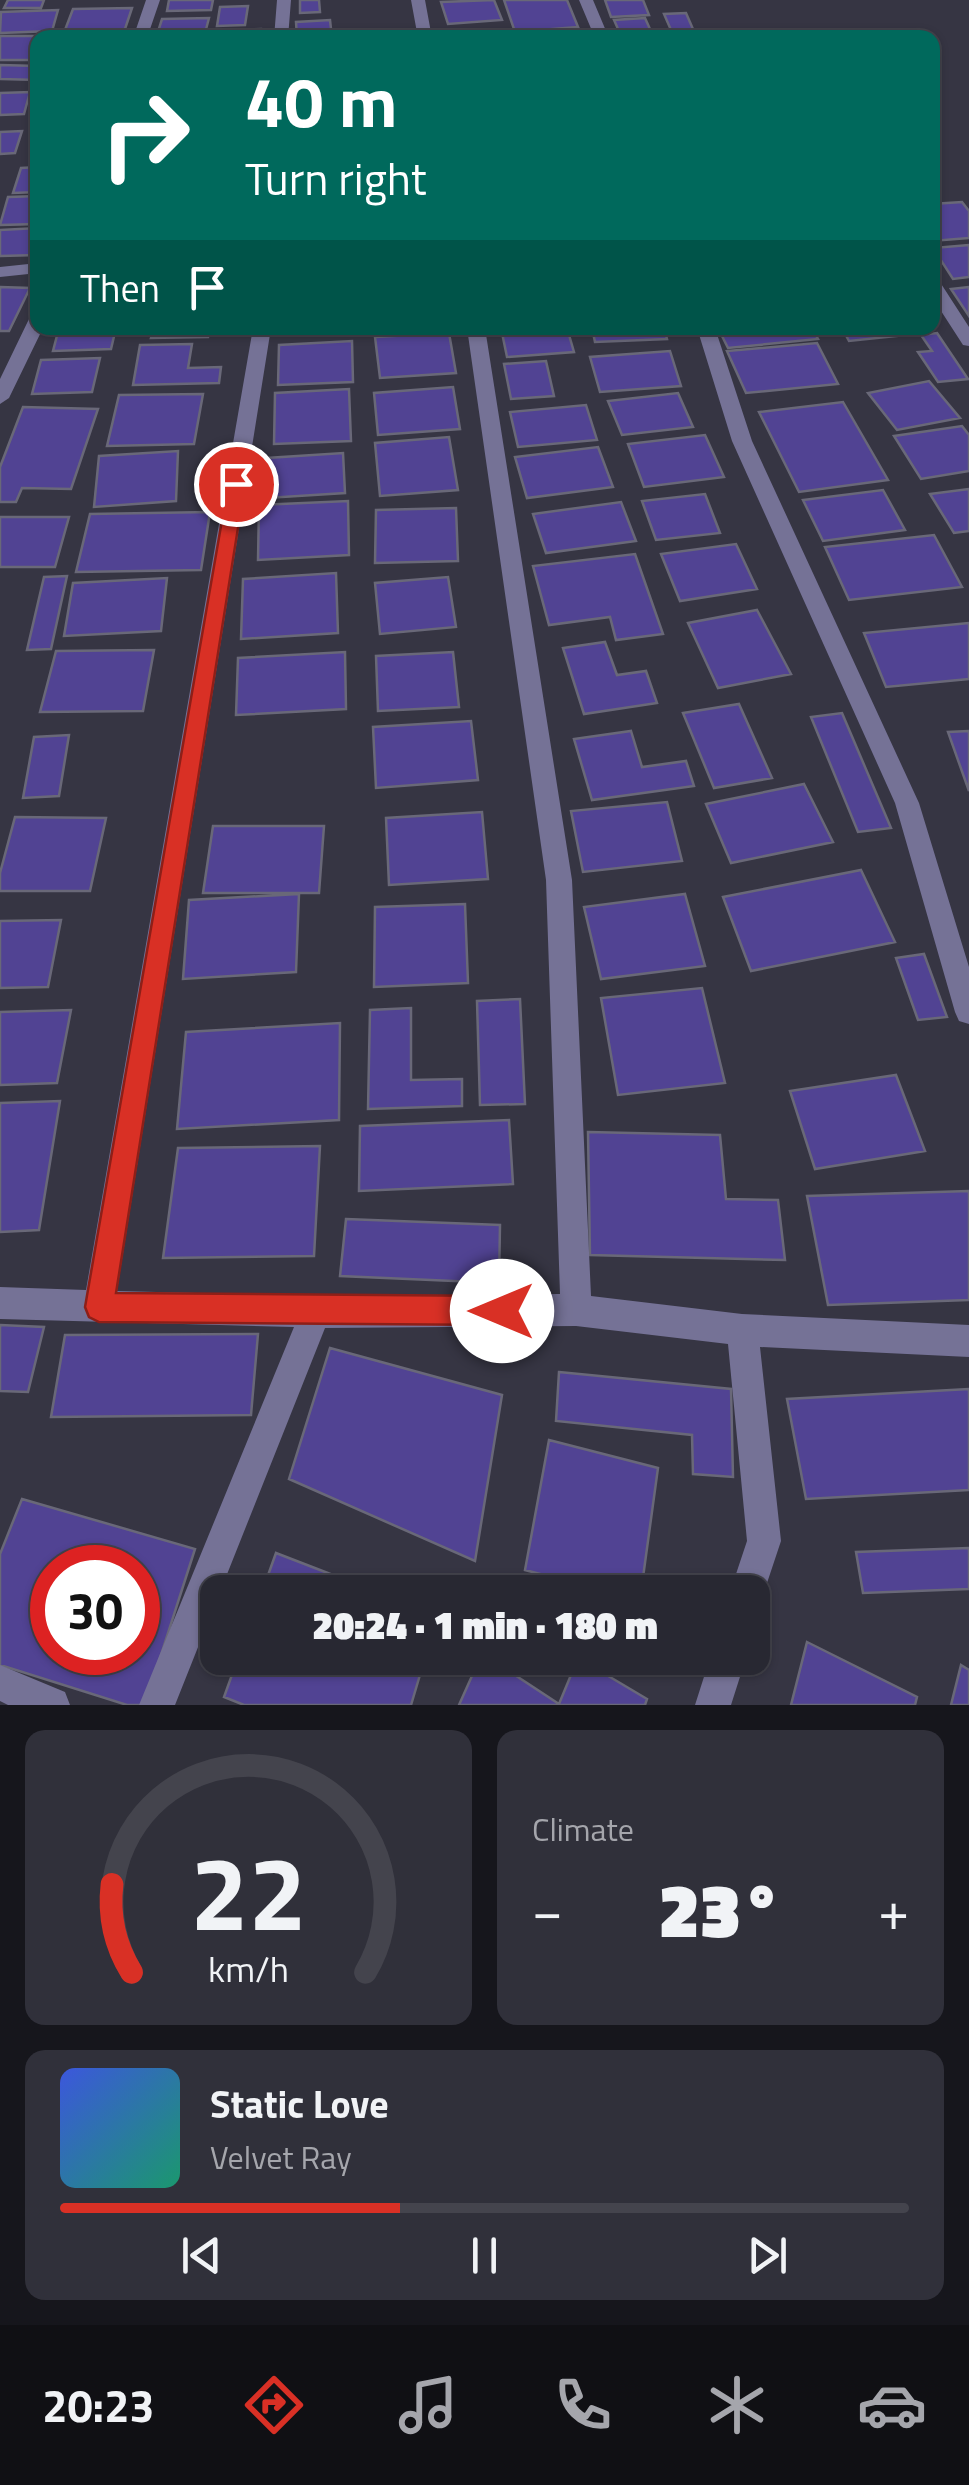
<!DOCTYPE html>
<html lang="en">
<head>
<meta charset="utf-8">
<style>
	:root { --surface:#282832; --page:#30303a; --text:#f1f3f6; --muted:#a5a6ac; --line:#44444d; --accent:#d93025 }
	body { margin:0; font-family:"Titillium Web",sans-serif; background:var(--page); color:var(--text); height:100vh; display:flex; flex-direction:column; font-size:38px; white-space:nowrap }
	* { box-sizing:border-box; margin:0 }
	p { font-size:32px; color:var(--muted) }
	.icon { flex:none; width:55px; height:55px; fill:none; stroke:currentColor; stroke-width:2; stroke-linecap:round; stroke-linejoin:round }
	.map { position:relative; height:1705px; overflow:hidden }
	.drawer { display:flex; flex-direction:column; gap:25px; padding:25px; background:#16161c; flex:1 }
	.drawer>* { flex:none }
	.guide { position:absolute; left:30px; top:30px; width:910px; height:305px; border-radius:20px; box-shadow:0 2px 8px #0004,0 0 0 2px var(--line); background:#00695c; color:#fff; overflow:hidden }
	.speed { position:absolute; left:30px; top:1545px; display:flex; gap:20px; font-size:50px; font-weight:700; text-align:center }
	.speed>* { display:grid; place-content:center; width:130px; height:130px; border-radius:50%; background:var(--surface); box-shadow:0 2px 8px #0004,0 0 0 2px var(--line); line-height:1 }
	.speed .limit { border:15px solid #d22; background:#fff; color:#111 }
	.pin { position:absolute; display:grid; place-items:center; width:85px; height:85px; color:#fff; margin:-42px; border:5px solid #fff; border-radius:50%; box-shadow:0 2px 10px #0007 }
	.me { position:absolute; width:110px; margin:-55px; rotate:270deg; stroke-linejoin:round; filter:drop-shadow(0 0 8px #0008) }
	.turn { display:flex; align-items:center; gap:35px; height:210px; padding:0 50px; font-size:45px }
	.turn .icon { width:130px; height:130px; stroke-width:2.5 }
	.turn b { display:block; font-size:70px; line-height:85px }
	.then { display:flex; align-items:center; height:95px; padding:0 50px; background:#0003; gap:20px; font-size:38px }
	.big { font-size:75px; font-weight:800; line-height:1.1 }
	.drawer .widget { flex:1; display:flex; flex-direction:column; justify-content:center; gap:15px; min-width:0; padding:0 35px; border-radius:20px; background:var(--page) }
	.drawer .dial { align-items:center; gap:0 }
	.dial svg { height:260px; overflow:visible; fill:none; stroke:var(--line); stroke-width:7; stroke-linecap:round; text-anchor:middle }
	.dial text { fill:var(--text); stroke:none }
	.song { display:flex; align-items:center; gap:30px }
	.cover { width:120px; height:120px; border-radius:15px; background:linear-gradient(135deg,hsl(230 70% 55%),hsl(160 70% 35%)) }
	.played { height:10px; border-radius:5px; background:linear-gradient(90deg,var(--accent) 40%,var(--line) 40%) }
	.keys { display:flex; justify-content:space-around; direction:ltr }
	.heat { display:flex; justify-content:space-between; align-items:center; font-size:55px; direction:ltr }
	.drawer .tiles { flex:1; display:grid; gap:25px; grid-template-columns:1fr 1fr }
	.widget:last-child { grid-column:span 2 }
	.trip { position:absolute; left:200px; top:1575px; width:570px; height:100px; border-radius:20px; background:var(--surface); box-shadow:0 2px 8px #0004,0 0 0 2px var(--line); font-weight:800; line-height:100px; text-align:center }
	.tab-bar { display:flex; height:160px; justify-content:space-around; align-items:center; background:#101014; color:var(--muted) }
	.tab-bar .icon { width:70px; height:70px }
	.tab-bar .on { color:var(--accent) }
	.tab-bar b { font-size:45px; color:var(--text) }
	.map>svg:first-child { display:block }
	.building { fill:#514393; stroke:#696878; stroke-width:2.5; fill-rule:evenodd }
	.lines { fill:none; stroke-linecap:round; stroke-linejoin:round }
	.minor { fill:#757296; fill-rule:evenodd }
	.route { fill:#d93025; stroke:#8d1f18; stroke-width:2.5 }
</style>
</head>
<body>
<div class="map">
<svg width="969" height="1705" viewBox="0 0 969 1705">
	<rect width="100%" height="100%" fill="#363543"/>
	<path class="building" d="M8 0H44L41 8H4Z
		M169 0H213L211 10 167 11Z
		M300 0H319L320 12 300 13Z
		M494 0 502 20 448 24 441 2Z
		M504 0H567L578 27 515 32Z
		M605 0H643L649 15 611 17Z
		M248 6 245 25 217 26 220 7Z
		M132 8 125 29 65 30 73 9Z
		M58 10 52 31 0 33 1 12Z
		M686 13 696 36 674 37 664 14Z
		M209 18 204 37 156 38 162 19Z
		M645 18 654 38H622L614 20Z
		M330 20 332 38H297L296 22Z
		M261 29V38H227V30Z
		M0 36H47L38 38 37 60H0Z
		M0 65 38 66V80L0 79Z
		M30 92 24 114 0 115V93Z
		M22 131 15 153 0 154V132Z
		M38 167V192L13 193 21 168Z
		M38 196V224L0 225 8 197Z
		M962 202 969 211V238L932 241V204Z
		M38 228V255L0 256V230Z
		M969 245V277L953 279 933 248Z
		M0 287 30 288 9 331H0Z
		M969 287V316L951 289Z
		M59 328H116L111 349 53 351Z
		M154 328H209L208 337 151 338Z
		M501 328H567L574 352 507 357Z
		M592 328H664L667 339 595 342Z
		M718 328H812L818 339 728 348Z
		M842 328H901L906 335 849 341Z
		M449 333 456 373 380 378 375 337Z
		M937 333 968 379 938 382 918 352 932 351 921 335Z
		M352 341 353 382 278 385 279 345Z
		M817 343 838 384 746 393 727 351Z
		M192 344 188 368 221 367 219 383 133 385 140 345Z
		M670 351 681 386 600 392 590 357Z
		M100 358 92 392 32 394 41 360Z
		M546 361 554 396 511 399 504 364Z
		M929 381 960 418 897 430 868 393Z
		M453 387 460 429 378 435 374 393Z
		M349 389 351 441 274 444 275 393Z
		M678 393 693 427 622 435 608 401Z
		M203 394 194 444 107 446 119 395Z
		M843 402 888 480 799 492 759 412Z
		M586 405 597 440 518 447 510 412Z
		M23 407 98 409 71 489 22 488 16 502H0V467Z
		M962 426 969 435V471L921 479 894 436Z
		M705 435 724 477 644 487 628 444Z
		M449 437 458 490 380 496 375 443Z
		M598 447 613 487 527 498 515 457Z
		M178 451 176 501 94 507 99 456Z
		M343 453 345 493 267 498V458Z
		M969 489V531L954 533 930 494Z
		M883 490 905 530 823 541 803 500Z
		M705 494 720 533 656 540 642 501Z
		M348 501 349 555 258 560 259 505Z
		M621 502 636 541 546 553 533 514Z
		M456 508 458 561 375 563 376 510Z
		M210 512 201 570 76 572 90 514Z
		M0 517H69L55 567H0Z
		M934 535 962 587 849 600 825 547Z
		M736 544 757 589 680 601 661 554Z
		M635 554 663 634 616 640 610 617 549 625 533 566Z
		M336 573 338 633 241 639 243 579Z
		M67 576 51 649 27 650 44 577Z
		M448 577 456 627 380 634 375 583Z
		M167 578 161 631 64 636 73 583Z
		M757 610 791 674 718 688 688 623Z
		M969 623V679L886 687 864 633Z
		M605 642 617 675 646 671 657 703 584 714 563 648Z
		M154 650 143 711 40 712 56 651Z
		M345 652 346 709 236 715 238 658Z
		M453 652 459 707 378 711 376 656Z
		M739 704 772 778 714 788 683 713Z
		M842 713 891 828 858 832 811 717Z
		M471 721 478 780 376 788 373 727Z
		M631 731 642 767 686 761 694 786 592 800 574 739Z
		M969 731V791L948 732Z
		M69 735 59 796 23 798 34 737Z
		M804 784 833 842 731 863 706 804Z
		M667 802 682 861 583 872 571 811Z
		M482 812 488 879 389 885 386 818Z
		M15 817 106 818 90 891H0V873Z
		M213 826H324L319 893H203Z
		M861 870 895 942 751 971 723 897Z
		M299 894 296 972 183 979 189 900Z
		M685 894 705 966 601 979 584 907Z
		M465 904 468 983 374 987 375 907Z
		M61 920 48 987 0 988V921Z
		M924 954 947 1017 918 1020 896 958Z
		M702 988 725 1083 618 1095 601 998Z
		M520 999 525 1104 480 1105 477 1001Z
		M411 1008V1080L462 1079V1106L368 1109 370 1010Z
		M71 1010 57 1083 0 1085V1012Z
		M340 1023 339 1120 177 1129 186 1032Z
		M896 1075 925 1151 815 1169 790 1091Z
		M60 1101 39 1230 0 1232V1103Z
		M509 1120 513 1184 359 1191 360 1126Z
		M588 1132 720 1135 726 1199 778 1200 785 1260 590 1255Z
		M320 1146 314 1256 163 1258 178 1148Z
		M969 1191V1300L828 1305 807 1196Z
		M346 1219 500 1225 499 1283 340 1276Z
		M0 1325 44 1327 28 1392 0 1391Z
		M258 1334 251 1415 51 1417 65 1335Z
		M330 1348 502 1395 475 1561 289 1479Z
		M559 1372 731 1389 733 1477 693 1474 692 1435 556 1421Z
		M969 1389V1490L806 1499 787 1399Z
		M549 1440 658 1468 641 1592H608L525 1570Z
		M22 1499 195 1549 145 1705H127L0 1665V1554ZM52 1568H138V1652H52Z
		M969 1548V1589L863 1593 856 1552Z
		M276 1553 377 1592H262Z
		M807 1642 917 1697 915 1705H791Z
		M238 1658H425L411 1705H244L224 1697Z
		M480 1658H489L559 1704 578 1658 647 1699 645 1705H459Z
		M961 1665 969 1670V1705H951Z"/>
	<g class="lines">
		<path class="minor" d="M146 0H160L147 38H133Z
			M277 0H291L288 38H274Z
			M411 0H425L432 38H418Z
			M579 0H593L609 38H595Z
			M38 263V273L0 277V267Z
			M932 278 938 279 969 327V346L963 345 932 297Z
			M38 314V328H43L9 398 0 404V379L29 319Z
			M253 328H271L117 1291 316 1296 560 1294 546 880 467 328H485L572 880 591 1296 742 1314 969 1325V1357L760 1347 781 1541 760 1604 752 1608V1592H730L747 1541 728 1344 576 1326 325 1328 175 1705H139L294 1327 0 1319V1287L86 1290Z
			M697 328H715L752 441 919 803 969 967V1024L959 1021 955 1012 895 803 732 441Z
			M710 1658H746L731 1705H695Z
			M0 1665 65 1692 70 1705H8L0 1701Z"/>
	</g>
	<path class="route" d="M229 480 245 484 116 1293 502 1296 512 1301 516 1311 512 1321 502 1325 99 1322 89 1317 85 1307Z"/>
</svg>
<div class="speed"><div class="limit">30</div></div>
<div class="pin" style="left:236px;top:484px;background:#d93025"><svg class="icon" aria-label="arrive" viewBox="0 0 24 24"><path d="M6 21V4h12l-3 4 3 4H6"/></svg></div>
<svg class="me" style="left:502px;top:1311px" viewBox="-20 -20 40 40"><circle r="19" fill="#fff"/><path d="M0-13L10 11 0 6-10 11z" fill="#d93025"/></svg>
<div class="trip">20:24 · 1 min · 180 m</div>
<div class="guide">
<div class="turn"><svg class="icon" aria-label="right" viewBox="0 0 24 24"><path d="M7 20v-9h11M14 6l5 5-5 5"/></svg><div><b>40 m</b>Turn right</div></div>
<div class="then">Then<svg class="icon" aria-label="arrive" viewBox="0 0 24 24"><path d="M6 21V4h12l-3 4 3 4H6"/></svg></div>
</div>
</div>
<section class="drawer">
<div class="tiles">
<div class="widget dial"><svg viewBox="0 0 100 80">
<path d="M14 69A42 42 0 1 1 86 69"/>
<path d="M14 69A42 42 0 0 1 8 42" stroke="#d93025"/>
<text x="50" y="56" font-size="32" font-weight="700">22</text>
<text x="50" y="72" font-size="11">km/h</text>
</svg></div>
<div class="widget"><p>Climate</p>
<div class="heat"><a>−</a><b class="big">23°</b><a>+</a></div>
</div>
<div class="widget">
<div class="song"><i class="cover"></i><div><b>Static Love</b><p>Velvet Ray</p></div></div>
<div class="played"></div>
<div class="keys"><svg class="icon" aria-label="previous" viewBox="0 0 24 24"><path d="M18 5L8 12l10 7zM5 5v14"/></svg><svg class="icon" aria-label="pause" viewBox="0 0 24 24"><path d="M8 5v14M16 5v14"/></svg><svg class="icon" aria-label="next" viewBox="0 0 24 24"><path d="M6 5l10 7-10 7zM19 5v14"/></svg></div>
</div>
</div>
</section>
<nav class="tab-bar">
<b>20:23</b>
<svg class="icon on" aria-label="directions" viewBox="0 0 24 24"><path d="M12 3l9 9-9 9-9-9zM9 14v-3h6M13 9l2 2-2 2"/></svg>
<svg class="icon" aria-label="music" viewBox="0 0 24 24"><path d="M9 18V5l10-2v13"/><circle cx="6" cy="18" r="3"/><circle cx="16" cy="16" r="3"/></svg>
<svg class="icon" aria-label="phone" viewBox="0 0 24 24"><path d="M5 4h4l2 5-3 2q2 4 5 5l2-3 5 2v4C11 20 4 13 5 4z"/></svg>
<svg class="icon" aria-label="climate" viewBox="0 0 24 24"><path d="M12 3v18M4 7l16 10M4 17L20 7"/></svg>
<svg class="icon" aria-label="car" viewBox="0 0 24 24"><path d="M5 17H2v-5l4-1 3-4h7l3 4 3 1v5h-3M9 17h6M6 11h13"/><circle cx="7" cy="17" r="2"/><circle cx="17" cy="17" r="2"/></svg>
</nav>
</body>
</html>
